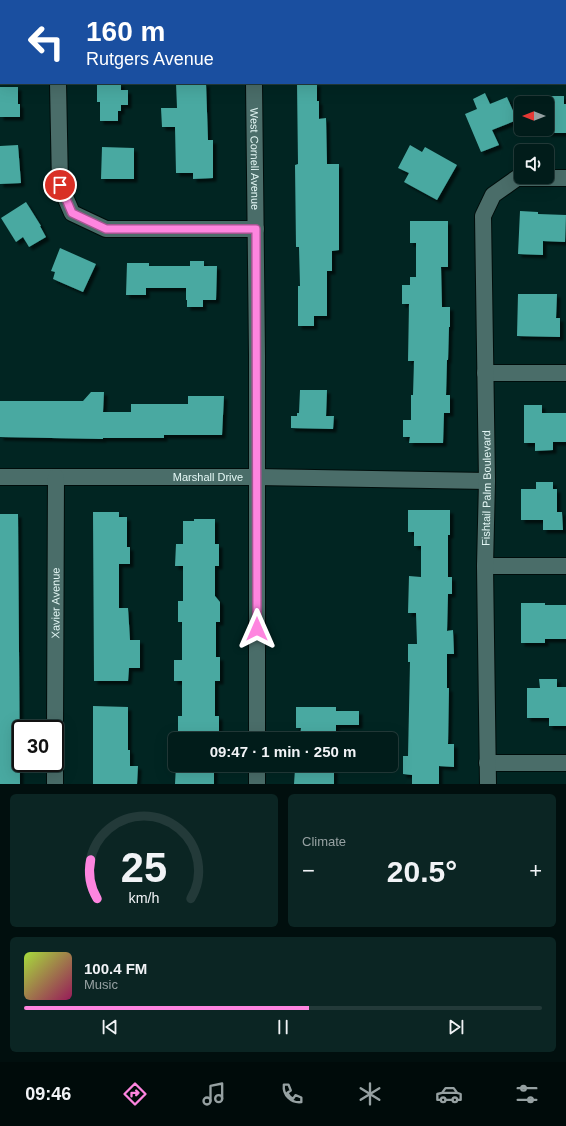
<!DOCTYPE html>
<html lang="en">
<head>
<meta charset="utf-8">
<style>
	:root { --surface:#011c1a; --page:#0b2523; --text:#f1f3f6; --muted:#96a1a2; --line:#233a39; --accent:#fe85df }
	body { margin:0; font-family:Arial,sans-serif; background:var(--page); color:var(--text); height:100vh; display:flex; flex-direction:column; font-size:15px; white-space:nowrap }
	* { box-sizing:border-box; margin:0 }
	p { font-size:13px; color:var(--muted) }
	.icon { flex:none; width:22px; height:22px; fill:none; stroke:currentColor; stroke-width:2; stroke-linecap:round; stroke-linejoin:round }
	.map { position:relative; height:784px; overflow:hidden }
	.drawer { display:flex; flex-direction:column; gap:10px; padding:10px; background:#010f0e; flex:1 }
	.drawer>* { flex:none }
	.guide { position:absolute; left:0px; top:0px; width:566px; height:84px; box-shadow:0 4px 16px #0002,0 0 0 1px var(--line); background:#1a4fa0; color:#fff; overflow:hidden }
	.needle { width:26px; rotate:270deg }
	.controls { position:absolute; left:514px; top:96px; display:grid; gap:8px }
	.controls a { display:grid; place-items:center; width:40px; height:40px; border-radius:6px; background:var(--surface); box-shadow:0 4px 16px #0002,0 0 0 1px var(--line); font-size:20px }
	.speed { position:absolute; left:12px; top:720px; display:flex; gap:8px; font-size:20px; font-weight:700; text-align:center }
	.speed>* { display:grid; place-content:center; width:52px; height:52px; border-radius:50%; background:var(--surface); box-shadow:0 4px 16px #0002,0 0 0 1px var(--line); line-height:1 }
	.speed .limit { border:2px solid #111; border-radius:6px; background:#fff; color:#111 }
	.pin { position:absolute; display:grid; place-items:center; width:34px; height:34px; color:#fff; margin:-17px; border:2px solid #fff; border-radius:50%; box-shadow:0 1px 4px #0007 }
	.me { position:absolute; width:44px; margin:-22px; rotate:0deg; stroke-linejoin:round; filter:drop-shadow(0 0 3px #0008) }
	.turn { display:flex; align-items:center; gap:14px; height:84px; padding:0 20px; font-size:18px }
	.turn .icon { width:52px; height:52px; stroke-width:2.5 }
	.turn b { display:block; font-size:28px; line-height:34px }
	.big { font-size:30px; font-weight:600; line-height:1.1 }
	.drawer .card { flex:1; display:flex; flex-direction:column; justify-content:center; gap:6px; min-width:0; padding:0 14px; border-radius:6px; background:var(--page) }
	.drawer .dial { align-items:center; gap:0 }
	.dial svg { height:104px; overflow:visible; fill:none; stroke:var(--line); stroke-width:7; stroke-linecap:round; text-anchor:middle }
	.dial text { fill:var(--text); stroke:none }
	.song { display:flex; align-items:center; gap:12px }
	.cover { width:48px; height:48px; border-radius:6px; background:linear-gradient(135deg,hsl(80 70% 55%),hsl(330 70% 35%)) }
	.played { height:4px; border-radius:2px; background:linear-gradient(90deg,var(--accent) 55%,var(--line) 55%) }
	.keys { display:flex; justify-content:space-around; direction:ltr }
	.heat { display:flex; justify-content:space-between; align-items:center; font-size:22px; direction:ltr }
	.drawer .tiles { flex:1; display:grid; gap:10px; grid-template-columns:1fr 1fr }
	.card:last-child { grid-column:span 2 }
	.trip { position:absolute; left:168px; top:732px; width:230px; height:40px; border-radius:6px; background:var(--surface); box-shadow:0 4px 16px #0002,0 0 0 1px var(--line); font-weight:600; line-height:40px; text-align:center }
	.tab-bar { display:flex; height:64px; justify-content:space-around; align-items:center; background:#000b0a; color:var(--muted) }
	.tab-bar .icon { width:28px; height:28px }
	.tab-bar .on { color:var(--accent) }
	.tab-bar b { font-size:18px; color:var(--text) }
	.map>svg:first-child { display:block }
	.building { fill:#4aa9a1; filter:url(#shadow) }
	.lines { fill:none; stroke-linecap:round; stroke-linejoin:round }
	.street-casing { stroke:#000d0b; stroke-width:18 }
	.street { stroke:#4a6d69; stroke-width:16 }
	.route-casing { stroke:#a55691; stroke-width:10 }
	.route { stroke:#fe85df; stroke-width:7 }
	.labels { text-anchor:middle; stroke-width:4; stroke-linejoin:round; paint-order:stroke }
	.street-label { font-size:11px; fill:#e4f7f5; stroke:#021a18 }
</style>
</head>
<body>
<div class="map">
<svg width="566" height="784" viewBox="0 0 566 784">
	<defs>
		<filter id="shadow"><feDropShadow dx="3.5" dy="3.5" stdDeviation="1" flood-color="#0009"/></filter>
	</defs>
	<rect width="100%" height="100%" fill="#012522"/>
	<path class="building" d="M97 83H121V90H128V105H121V111H118V121H100V102H97Z
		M176 83H206L208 140H213V178L193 179V173H176L175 127H162L161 108H177Z
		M297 83H317V101H319V119L326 118 327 164H339V250L332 251V271H327V316H314V326H298V286H300L299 247H296L295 165 298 164Z
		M0 87H18V104H20V117H0Z
		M485 93 490 104 507 97 517 120 492 130 499 145 481 152 465 114 477 109 473 99Z
		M547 96H564V104H566V133H547Z
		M18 145 21 183 0 184V146Z
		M410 145 422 152 425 147 457 165 437 200 404 182 409 173 398 168Z
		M102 147 134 148V179H101Z
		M26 202 41 226H40L46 237 29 247 23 237 16 242 1 218Z
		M520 211 538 212V214L566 215 565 242 543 241V255L518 254Z
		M410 221H448V267H441L442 307H450V327H449L448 360H447L446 395H450V413H444L443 443H409L410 437H403V420H411V395H413L414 361H408L409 304H402V285H410V277H416V243H410Z
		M60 248 96 264 83 292 53 279 55 272 51 271Z
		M190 261H204V266H217L216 300H203V307H187V300H186V288H146V295H126L127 263H149V266H190Z
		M518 294H557L556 318H560V337L517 336Z
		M300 390H327L326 416H334L333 429 291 428V416H297V413H299Z
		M91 392H104L103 412H131V404H188V396H224L222 435H164V438H103V439L0 437V401H83Z
		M524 405H542V413H566V442H553V450L535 451V443H524Z
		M536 482H553V489H557V512H562L563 530H543V520H521V489H536Z
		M408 510H450V535H448V577H452V594H448L447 631 453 630 454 654H447V688H449L448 744H454V767L439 766V784H412V775L403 774V756H408L410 662H408V644H417L416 613H408L409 576 421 577V546H414V532H408Z
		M93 512H119V517H127V547H130V564H119V608H128L130 640H140V668H129L128 681H94Z
		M0 514H18L20 784H0Z
		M194 519H215V544H219V566H215V596L220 602V622H216V657H220V681H215V716H219V739H178V716H182V681H174V660H182V622H178V601H183V566H175L176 544H183V521H194Z
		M521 603H545V605H566V639H545V643H521Z
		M539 679H557V687H566V726H549V718H527V688H540Z
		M93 706 128 707V750H130V766H138L137 784H93Z
		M296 707H336V711H359V725H336V731H332V739H300L301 728H296Z
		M176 765H214V784H175Z
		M295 769H334V784H294Z"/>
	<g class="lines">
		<defs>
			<g id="street">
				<path d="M56 0V1"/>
				<path d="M253 0V1"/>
				<path d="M58 83 60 185 72 213 106 229H256"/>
				<path id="s1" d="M254 83 257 355V739"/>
				<path d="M485 373H566"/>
				<path id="s2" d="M0 477H257L487 481"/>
				<path d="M485 566H566"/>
				<path id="s3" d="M55 729 56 477"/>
				<path d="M55 763V784"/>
				<path d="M487 763H566"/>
				<path d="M257 765V784"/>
				<path id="s4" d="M488 784 485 566 487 481 483 216 493 195 517 178H566"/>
			</g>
		</defs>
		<use href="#street" class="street-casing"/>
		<use href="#street" class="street"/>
	</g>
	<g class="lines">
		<defs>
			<path id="route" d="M60 185 72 213 106 229H256L257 629"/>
		</defs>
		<use href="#route" class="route-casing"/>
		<use href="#route" class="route"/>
	</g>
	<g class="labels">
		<g class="street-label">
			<text dy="4" stroke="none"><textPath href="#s1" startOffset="76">West Cornell Avenue</textPath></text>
			<text dy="4" stroke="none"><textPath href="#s2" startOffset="208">Marshall Drive</textPath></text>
			<text dy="4" stroke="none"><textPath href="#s4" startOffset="296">Fishtail Palm Boulevard</textPath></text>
			<text dy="4" stroke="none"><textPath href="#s3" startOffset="126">Xavier Avenue</textPath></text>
		</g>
	</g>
</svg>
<div class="controls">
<a><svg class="needle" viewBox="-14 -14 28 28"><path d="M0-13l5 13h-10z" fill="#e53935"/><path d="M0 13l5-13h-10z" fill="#96a1a2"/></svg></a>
<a><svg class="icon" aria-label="sound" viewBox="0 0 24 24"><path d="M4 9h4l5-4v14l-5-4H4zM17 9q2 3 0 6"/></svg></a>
</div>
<div class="speed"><div class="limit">30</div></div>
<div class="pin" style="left:60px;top:185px;background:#d93025"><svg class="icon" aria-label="arrive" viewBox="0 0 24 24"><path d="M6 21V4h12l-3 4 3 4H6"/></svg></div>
<svg class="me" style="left:257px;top:629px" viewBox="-20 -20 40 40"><path d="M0-17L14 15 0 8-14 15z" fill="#fe85df" stroke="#fff" stroke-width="4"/></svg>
<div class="trip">09:47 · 1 min · 250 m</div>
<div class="guide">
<div class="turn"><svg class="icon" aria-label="left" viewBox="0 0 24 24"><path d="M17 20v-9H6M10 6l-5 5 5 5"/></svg><div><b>160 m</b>Rutgers Avenue</div></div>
</div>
</div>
<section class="drawer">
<div class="tiles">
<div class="card dial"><svg viewBox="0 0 100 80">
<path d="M14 69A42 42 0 1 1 86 69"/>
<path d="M14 69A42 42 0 0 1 9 39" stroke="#fe85df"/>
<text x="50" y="56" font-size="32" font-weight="700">25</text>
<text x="50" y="72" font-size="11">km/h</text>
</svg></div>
<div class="card"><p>Climate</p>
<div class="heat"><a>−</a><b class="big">20.5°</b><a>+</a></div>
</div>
<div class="card">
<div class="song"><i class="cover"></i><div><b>100.4 FM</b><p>Music</p></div></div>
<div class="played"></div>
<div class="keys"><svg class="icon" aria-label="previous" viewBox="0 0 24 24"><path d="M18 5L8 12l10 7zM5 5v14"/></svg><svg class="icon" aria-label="pause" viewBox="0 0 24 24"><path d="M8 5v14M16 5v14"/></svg><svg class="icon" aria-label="next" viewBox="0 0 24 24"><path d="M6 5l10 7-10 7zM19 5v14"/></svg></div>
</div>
</div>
</section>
<nav class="tab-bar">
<b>09:46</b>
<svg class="icon on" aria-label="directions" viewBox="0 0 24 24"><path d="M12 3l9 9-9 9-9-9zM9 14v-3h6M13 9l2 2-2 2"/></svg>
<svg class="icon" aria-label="music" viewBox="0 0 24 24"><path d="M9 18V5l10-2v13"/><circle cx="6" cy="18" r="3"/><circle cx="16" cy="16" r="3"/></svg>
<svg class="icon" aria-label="phone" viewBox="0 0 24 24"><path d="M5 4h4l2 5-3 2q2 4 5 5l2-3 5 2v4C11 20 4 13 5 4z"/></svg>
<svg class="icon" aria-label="climate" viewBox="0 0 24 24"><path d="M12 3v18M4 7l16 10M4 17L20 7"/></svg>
<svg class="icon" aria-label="car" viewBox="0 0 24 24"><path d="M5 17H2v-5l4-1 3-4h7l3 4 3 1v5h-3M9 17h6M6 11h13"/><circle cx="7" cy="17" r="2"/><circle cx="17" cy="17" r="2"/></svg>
<svg class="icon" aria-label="filters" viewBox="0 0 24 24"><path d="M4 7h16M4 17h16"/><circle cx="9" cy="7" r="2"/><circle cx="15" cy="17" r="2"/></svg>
</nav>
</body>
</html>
